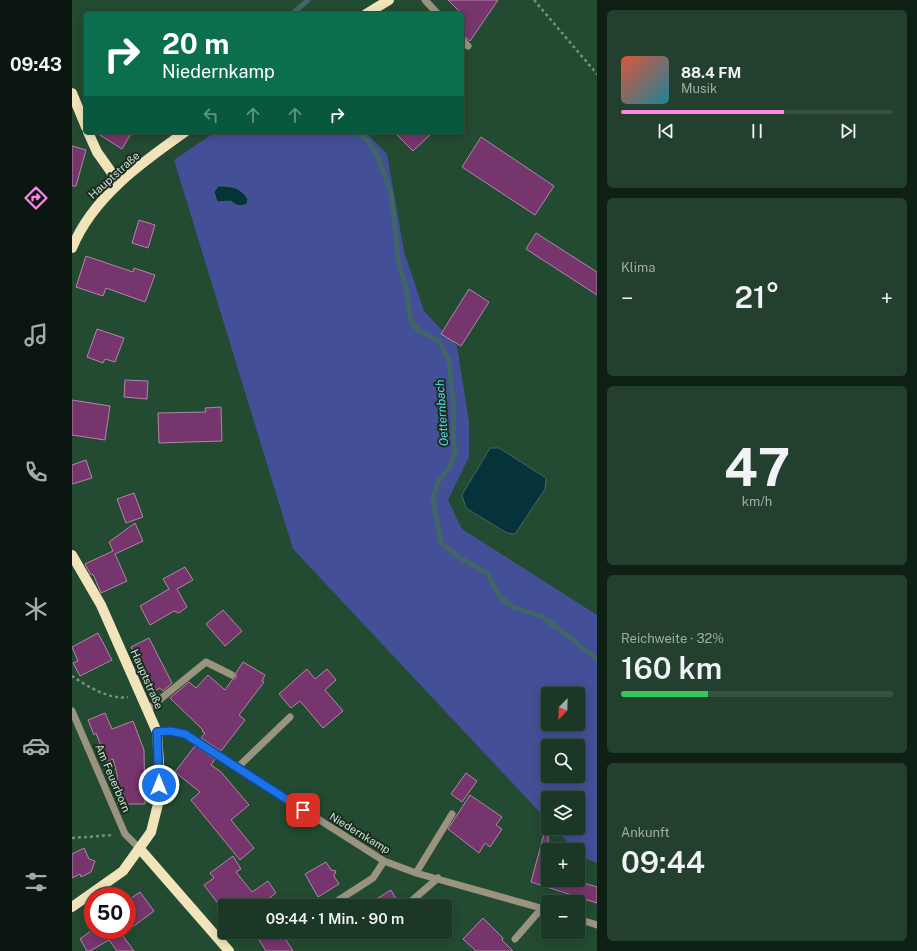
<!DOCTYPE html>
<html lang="de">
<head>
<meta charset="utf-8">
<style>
	:root { --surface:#1a3825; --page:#233f2d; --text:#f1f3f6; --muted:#9faca7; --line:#385242; --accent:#fa87e8 }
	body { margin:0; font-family:"Public Sans",sans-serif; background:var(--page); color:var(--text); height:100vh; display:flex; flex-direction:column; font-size:15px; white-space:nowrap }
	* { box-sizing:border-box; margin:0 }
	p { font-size:13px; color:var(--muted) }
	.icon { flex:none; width:22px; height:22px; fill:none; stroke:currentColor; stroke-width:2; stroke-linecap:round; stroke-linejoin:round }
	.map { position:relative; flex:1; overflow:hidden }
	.sheet { display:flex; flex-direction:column; gap:10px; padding:10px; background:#0e1f14; width:320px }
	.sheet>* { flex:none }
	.guide { position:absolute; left:12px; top:12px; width:380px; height:122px; border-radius:4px; box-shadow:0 2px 10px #0003,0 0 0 1px var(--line); background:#0b6e4f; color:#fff; overflow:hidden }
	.needle { width:26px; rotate:203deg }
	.controls { position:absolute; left:469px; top:687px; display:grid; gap:8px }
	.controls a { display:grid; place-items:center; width:44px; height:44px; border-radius:4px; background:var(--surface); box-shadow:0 2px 10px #0003,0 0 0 1px var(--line); font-size:20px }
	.speed { position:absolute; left:12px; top:887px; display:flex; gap:8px; font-size:20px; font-weight:700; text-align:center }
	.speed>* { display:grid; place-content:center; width:52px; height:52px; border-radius:50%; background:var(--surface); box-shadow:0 2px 10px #0003,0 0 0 1px var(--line); line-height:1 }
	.speed .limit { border:6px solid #d22; background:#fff; color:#111 }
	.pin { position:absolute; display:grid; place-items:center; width:34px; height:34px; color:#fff; margin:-17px; border-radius:8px; box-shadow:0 2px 6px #0006 }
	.me { position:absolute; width:44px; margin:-22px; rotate:0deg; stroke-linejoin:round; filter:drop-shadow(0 0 3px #0008) }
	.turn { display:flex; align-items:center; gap:14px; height:84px; padding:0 12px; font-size:18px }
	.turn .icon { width:52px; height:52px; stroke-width:2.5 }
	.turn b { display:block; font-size:28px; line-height:34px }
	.lanes { display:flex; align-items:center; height:38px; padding:0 12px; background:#0003; justify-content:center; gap:20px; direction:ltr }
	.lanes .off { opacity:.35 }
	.big { font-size:30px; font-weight:600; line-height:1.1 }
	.sheet .tile { flex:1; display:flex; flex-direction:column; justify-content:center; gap:6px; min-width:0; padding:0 14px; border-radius:6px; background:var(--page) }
	.sheet .dial { align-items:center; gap:0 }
	.dial b { font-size:52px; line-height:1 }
	.song { display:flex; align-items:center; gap:12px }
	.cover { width:48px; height:48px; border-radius:6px; background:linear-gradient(135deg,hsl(10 70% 55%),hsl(190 70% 35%)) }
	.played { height:4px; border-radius:2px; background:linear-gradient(90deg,var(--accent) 60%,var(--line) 60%) }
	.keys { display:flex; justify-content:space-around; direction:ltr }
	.heat { display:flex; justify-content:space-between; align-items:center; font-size:22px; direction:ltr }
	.charge { height:6px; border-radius:3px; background:linear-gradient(90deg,#34c759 32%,var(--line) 0) }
	.trip { position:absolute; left:146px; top:899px; width:234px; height:40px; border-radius:4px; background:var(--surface); box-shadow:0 2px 10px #0003,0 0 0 1px var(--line); font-weight:600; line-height:40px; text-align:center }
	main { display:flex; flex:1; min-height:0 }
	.menu { display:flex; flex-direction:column; width:72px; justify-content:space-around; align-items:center; background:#0a160f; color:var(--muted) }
	.menu .icon { width:28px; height:28px }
	.menu .selected { color:var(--accent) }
	.menu b { font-size:18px; color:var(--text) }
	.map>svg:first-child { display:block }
	.green { fill:#434f96; fill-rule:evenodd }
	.water { fill:#06323a; stroke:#416667 }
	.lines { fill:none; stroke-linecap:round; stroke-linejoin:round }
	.stream { stroke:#416667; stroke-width:5 }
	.building { fill:#77356d; stroke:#af87a7 }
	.path { stroke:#73927d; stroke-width:2.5; stroke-dasharray:3 3; stroke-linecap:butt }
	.minor { stroke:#99937f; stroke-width:7 }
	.major { stroke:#f1e4bb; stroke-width:10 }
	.route-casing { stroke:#114b97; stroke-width:10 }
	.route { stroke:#1a73e8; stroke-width:7 }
	.labels { text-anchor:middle; stroke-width:4; stroke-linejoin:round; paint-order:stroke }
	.street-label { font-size:11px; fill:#cae0d0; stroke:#1b2d20 }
	.water-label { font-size:12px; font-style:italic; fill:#52d6f0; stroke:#1b2d20 }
</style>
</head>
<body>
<main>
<nav class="menu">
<b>09:43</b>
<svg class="icon selected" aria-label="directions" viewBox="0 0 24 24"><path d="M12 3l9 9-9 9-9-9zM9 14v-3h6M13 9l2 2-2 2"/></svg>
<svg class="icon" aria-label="music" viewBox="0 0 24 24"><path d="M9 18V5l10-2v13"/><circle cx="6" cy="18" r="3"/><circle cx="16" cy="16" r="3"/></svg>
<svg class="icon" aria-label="phone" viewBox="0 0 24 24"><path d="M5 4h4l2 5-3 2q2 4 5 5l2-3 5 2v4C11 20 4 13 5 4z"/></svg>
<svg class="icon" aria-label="climate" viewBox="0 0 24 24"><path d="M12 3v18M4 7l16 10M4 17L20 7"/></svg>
<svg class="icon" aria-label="car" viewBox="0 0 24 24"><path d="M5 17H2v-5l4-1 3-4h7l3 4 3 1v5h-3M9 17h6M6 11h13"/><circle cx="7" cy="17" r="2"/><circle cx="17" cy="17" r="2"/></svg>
<svg class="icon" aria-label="filters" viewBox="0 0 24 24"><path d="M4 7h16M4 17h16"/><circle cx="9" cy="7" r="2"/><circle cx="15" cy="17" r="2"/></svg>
</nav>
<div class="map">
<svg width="525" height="951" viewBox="0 0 525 951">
	<rect width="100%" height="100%" fill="#234b31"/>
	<path class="green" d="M143 132H293L315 154 332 251 352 311 385 346 397 422V457L376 500 390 529 525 615V863L508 856 506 850H503L483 828H506V798H476V821L221 549 102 160ZM476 694H506V724H476ZM476 746H506V776H476Z"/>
	<path class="water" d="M146 186C160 186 168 187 176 199L175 204C168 207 164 206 159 201L145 202 142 192Z
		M418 448H427L474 478 473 489 443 534 435 533 394 508 390 495Z"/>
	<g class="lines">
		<path class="stream" d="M220 14 236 0
			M284 132 296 141 305 155 319 193 327 266 333 283 339 322 347 331 367 341 377 360 382 413 381 435 383 453 377 468 366 482 361 498 369 543 385 556 415 573 428 597 441 607 471 617 525 659"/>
	</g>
	<path class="building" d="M376 0H426L398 41 390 35V14Z
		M23 132H60L50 149Z
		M322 132H361L341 151Z
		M409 137 482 186 463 215 390 167Z
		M0 146 14 150 4 186H0Z
		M67 220 83 225 76 248 60 243Z
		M464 233 525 272V295L454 249Z
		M14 256 61 272 62 268 83 275 73 302 34 288 31 296 4 287Z
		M397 289 417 302 389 346 369 334Z
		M25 329 52 338 43 362 33 359 31 363 15 357Z
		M53 380 76 381 75 399 52 397Z
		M0 400 38 406 33 440 0 435Z
		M149 407 150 441 87 443 86 413 134 412 133 408Z
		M14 460 20 478 0 484V465Z
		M62 493 71 517 54 523 45 499Z
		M63 523 71 541 43 554 55 581 29 593 21 574 19 575 13 564 41 551 37 542Z
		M113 567 121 580 105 589 115 607 107 613 102 611 78 625 68 606 97 589 91 579Z
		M151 610 170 631 153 646 134 624Z
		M26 633 40 660 8 676 1 663 6 661 0 647Z
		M77 638 100 683 91 691 88 688 82 691 59 647Z
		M171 662 193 675 190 681 192 682 167 715 173 720 149 751 129 738 133 733 130 731 131 730 98 698 117 682 124 688 136 675 153 690 160 680 164 678V673Z
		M235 669 243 679 255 669 264 680 253 690 271 711 251 728 228 701 219 708 207 694Z
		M33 713 40 729 61 721 72 750 73 804H46L45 774 41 759 35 762 24 733 22 735 16 720Z
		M123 746 143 759 139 765 149 772 177 805 159 820 182 848 168 860 119 800 128 792 103 772Z
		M394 773 405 781 390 802 379 794Z
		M398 795 430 817 424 825 430 829 418 847 413 843 407 853 376 829Z
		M472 834H476V880H502L525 887V903L459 882Z
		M12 848 17 859 23 861 19 872 9 877 8 874 0 878V854Z
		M161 856 169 869 164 872 180 892 196 881 204 893 196 899 200 906H148L132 885 142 878 138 873Z
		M254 862 259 870 264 871 262 876 267 884 246 897 233 874Z
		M319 890 328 906H293Z
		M68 892 82 911 55 931V901Z
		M411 918 431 938 430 940 441 951H404L391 939Z
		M20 930H52L48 932 62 951H45L37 940 18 951H15L8 939Z
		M182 932H209L221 951H194Z"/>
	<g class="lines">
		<path class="path" d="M462 0 525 74
			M0 676C15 686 37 700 56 697
			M0 838 41 835"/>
		<path class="minor" d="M353 0 366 14
			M390 40 396 46
			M75 710 134 662 160 675
			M0 711 53 834 68 849
			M85 732 98 731 113 734 312 861 344 873 476 910
			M165 768 218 717
			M344 873 380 814
			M262 903 301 878 312 861
			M336 904 366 878
			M506 919 525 925
			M443 939 470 908"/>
		<path class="major" d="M294 14 317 0
			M0 93 14 127
			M16 132 25 152 47 183
			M0 248C21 197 69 163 113 132
			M0 555 29 605 85 732 87 764 86 804 79 832 51 871 0 907
			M68 849 157 951"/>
	</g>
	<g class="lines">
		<defs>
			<path id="route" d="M87 785 85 732 98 731 113 734 231 810"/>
		</defs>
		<use href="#route" class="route-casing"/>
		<use href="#route" class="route"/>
	</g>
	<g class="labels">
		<g class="street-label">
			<text transform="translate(42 175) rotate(-42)" y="4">Hauptstraße</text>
			<text transform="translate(75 679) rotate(66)" y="4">Hauptstraße</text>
			<text transform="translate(41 778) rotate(67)" y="4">Am Feuerborn</text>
			<text transform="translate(288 833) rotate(31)" y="4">Niedernkamp</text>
		</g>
		<g class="water-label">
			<text transform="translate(370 413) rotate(-94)" y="4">Oetternbach</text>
		</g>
	</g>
</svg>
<div class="controls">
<a><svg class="needle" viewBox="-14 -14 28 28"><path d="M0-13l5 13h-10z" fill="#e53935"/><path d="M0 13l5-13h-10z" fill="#9faca7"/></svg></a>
<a><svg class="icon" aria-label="search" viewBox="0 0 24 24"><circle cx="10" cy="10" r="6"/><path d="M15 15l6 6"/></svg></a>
<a><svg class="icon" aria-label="layers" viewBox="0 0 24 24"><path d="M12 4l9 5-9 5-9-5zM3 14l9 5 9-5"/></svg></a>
<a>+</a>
<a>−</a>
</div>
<div class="speed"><div class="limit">50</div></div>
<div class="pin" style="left:231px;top:810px;background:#d93025"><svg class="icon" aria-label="arrive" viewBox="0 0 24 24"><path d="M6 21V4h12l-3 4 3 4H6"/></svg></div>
<svg class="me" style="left:87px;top:785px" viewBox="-20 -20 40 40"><circle r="17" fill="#1a73e8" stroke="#fff" stroke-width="3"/><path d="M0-11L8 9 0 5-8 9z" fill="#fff"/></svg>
<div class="trip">09:44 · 1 Min. · 90 m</div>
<div class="guide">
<div class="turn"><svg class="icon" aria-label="right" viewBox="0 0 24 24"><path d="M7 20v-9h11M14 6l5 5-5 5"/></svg><div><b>20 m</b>Niedernkamp</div></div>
<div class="lanes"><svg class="icon off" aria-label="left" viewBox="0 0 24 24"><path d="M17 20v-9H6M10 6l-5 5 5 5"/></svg><svg class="icon off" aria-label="ahead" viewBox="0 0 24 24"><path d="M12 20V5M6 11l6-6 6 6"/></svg><svg class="icon off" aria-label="ahead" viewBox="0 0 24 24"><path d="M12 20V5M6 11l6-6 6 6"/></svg><svg class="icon" aria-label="right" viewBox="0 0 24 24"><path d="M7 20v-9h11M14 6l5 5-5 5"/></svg></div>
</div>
</div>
<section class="sheet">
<div class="tile">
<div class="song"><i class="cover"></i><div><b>88.4 FM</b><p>Musik</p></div></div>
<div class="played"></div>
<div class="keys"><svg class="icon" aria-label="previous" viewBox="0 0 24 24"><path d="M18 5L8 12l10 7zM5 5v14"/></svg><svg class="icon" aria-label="pause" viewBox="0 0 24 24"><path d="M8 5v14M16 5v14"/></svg><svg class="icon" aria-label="next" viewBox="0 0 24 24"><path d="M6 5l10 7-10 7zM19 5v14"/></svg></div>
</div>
<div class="tile"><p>Klima</p>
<div class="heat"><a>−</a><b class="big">21°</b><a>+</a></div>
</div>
<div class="tile dial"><b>47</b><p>km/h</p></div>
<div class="tile"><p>Reichweite · 32%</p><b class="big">160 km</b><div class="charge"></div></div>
<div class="tile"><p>Ankunft</p><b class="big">09:44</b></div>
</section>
</main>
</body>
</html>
